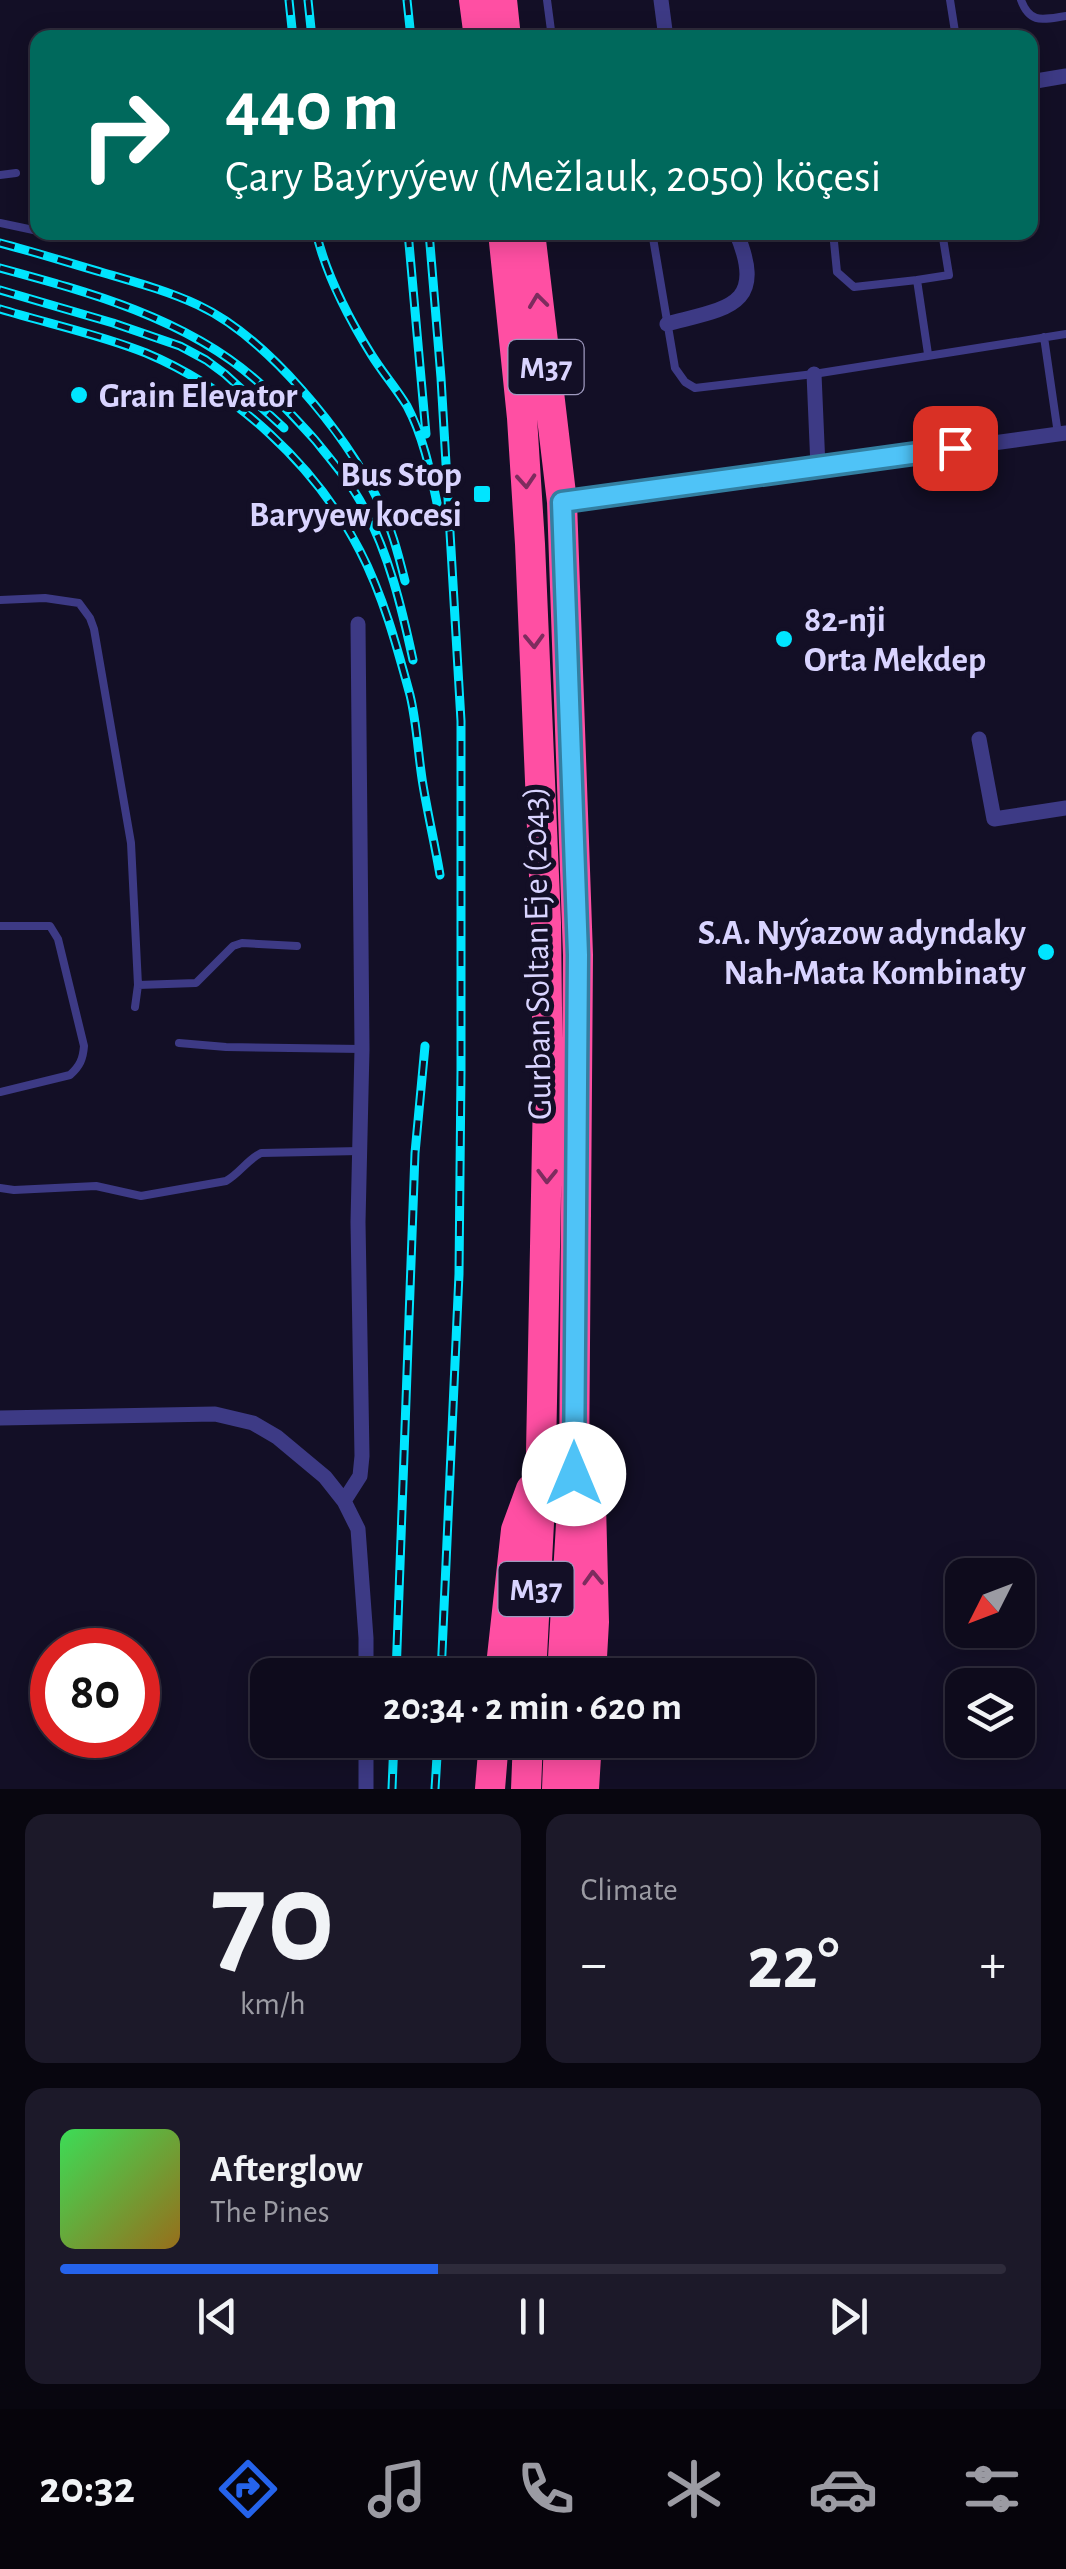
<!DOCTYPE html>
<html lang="en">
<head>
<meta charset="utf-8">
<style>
	:root { --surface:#0e0b1c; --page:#1c1929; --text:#f1f3f6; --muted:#9b9ba3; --line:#2e2b3b; --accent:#2563eb }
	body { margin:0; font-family:"Alegreya Sans",sans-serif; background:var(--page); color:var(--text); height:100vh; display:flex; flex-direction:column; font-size:38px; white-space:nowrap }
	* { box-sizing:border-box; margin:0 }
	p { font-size:32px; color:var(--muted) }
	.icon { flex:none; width:55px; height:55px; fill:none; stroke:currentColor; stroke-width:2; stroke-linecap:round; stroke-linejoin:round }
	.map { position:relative; height:1789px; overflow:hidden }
	.panel { display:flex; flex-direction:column; gap:25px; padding:25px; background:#08060f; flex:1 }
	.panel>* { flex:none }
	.banner { position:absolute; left:30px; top:30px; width:1008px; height:210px; border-radius:20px; box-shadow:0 5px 25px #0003,0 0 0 2px var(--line); background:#00695c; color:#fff; overflow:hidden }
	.needle { width:65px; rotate:228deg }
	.buttons { position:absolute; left:945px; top:1558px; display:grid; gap:20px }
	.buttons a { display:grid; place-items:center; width:90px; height:90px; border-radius:20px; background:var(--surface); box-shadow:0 5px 25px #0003,0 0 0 2px var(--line); font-size:50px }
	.speed { position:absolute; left:30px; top:1628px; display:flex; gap:20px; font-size:50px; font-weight:700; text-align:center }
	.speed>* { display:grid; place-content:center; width:130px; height:130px; border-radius:50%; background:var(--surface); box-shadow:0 5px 25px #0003,0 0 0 2px var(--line); line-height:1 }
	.speed .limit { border:15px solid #d22; background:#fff; color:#111 }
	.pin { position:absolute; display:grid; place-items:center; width:85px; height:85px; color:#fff; margin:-42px; border-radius:20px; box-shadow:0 5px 15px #0006 }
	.me { position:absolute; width:110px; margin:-55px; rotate:0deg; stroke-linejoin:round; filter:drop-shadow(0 0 8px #0008) }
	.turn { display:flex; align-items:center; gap:35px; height:210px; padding:0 30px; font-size:45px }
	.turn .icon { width:130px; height:130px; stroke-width:2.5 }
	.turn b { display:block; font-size:70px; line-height:85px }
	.big { font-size:75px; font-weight:600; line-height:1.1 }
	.panel .tile { flex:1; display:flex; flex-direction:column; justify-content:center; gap:15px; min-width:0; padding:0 35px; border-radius:20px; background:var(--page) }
	.panel .dial { align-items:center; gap:0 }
	.dial b { font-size:130px; line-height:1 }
	.song { display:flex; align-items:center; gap:30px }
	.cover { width:120px; height:120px; border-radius:15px; background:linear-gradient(135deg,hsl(130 70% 55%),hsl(40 70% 35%)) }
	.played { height:10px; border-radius:5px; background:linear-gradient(90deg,var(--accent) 40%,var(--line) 40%) }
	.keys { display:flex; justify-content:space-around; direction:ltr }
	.heat { display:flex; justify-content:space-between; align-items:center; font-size:55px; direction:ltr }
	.panel .tiles { flex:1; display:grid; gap:25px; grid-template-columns:1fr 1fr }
	.tile:last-child { grid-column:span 2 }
	.trip { position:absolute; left:250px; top:1658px; width:565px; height:100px; border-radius:20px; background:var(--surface); box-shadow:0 5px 25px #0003,0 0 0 2px var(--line); font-weight:600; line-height:100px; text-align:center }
	.menu { display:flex; height:160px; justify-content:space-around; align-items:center; background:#06040b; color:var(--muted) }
	.menu .icon { width:70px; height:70px }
	.menu .on { color:var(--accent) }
	.menu b { font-size:45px; color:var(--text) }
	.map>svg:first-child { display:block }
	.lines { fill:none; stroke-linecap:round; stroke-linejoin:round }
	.lane { stroke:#3d3a85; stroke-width:8 }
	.street { stroke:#3d3a85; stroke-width:15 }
	.highway { stroke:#ff4fa3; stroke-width:30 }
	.rail-casing { stroke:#00e5ff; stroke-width:9 }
	.rail { stroke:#130f26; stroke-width:5; stroke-dasharray:15; stroke-linecap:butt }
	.oneway { stroke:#7d2c5e }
	.route-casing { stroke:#337fa1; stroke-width:25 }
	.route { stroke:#4fc3f7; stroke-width:18 }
	.poi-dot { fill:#00e5ff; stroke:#130f26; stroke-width:4 }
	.labels { text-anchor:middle; stroke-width:10; stroke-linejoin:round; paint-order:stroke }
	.shield { fill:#130f26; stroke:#9e99be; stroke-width:2.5 }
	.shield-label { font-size:32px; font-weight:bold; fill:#d9d4ff }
	.poi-label { font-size:35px; font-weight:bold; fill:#d9d4ff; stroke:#130f26; text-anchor:start }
	.street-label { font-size:35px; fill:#d9d4ff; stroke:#130f26 }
</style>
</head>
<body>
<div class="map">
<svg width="1066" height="1789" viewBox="0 0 1066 1789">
	<rect width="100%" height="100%" fill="#130f26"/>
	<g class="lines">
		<path class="lane" d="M547 0 552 38
			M950 0 956 38
			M1021 0C1030 25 1044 19 1066 16
			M0 175 16 173
			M0 223 38 231
			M652 232 675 368 685 382 695 388 814 374 1066 334
			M833 232 837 272 854 287 917 280 928 354
			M917 280 949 275 942 232
			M1044 337 1058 434
			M0 600 45 598 79 603 90 618 94 629 131 843 138 985 135 1007
			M0 926H50L58 939 84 1046C83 1059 80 1066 70 1075L0 1092
			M138 985 196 983 233 946 242 943 297 946
			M179 1043 226 1047 362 1049
			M0 1188 14 1190 96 1186 141 1196 226 1181C240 1173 247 1160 261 1153L360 1151"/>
		<path class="street" d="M661 0 666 38
			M1030 82 1066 76
			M667 324C727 308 768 307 736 232
			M814 374 818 467
			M562 502 1066 433
			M979 739 994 819 1066 808
			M0 1418 215 1414 253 1423 277 1437 325 1477 344 1501 358 1529 366 1638V1675
			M344 1501 360 1476 362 1456 358 1222 362 1049 358 624
			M366 1789V1740"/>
		<path class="highway" d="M474 0 479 38
			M502 0 506 38
			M503 232 522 418 530 544 546 923 548 1093 540 1504 531 1675
			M530 232 562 502 578 955 574 1474 562 1675
			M576 1477 591 1504 594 1622 591 1675
			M500 1675 516 1530 531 1489
			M490 1789 494 1740
			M526 1789 528 1740
			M557 1789 559 1740
			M584 1789 587 1740"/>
		<defs>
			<path id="rail" d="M289 0 293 38
				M308 0 312 38
				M407 0 411 38
				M316 232C326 275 348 317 371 354 382 372 396 388 407 406 423 436 430 470 437 503
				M408 232 426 434
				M429 232 441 378 461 721V1071L459 1274 441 1675
				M0 243C35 252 69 263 104 273 135 282 168 291 198 305 267 337 345 433 378 500 391 526 398 553 405 581
				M0 268C89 292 185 318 256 380 277 398 296 419 315 440 332 461 351 483 364 508 389 554 402 609 413 660
				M0 290 113 323 180 346 206 360 225 374 284 428
				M0 309C46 323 102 335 146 353 234 390 316 465 360 551 383 595 397 647 410 695 417 724 418 755 423 785 428 815 435 845 440 875
				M396 1675 415 1153 425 1046
				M392 1789 394 1740
				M435 1789 438 1740"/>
		</defs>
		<use href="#rail" class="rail-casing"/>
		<use href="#rail" class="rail"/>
	</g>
	<defs><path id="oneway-chevron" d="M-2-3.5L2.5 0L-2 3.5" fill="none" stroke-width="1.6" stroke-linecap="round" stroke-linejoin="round" transform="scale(2.5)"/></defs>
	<g class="oneway">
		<use href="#oneway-chevron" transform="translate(538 301) rotate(-97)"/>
		<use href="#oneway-chevron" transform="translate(526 481) rotate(86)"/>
		<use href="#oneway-chevron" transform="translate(534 641) rotate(88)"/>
		<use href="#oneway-chevron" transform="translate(547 1176) rotate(91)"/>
		<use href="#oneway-chevron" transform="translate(593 1578) rotate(-92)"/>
	</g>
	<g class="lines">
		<defs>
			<path id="route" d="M574 1474 578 955 562 502 955 448"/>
		</defs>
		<use href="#route" class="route-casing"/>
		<use href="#route" class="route"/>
	</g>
	<g class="poi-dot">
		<circle cx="79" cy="395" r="10"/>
		<rect x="472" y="484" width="20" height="20" rx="5"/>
		<circle cx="784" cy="639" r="10"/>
		<circle cx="1046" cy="952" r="10"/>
	</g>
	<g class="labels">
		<g class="shield">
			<rect x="508.5" y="340" width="75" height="54" rx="8"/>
			<rect x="498.5" y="1562" width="75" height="54" rx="8"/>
		</g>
		<g class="shield-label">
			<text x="546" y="378">M37</text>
			<text x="536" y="1600">M37</text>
		</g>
		<g class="poi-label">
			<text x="99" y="407">Grain Elevator</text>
			<text x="462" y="486" text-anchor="end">Bus Stop<tspan x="462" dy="40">Baryyew kocesi</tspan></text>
			<text x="804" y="631">82-nji<tspan x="804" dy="40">Orta Mekdep</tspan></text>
			<text x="1026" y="944" text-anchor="end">S.A. Nyýazow adyndaky<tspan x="1026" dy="40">Nah-Mata Kombinaty</tspan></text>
		</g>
		<g class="street-label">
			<text transform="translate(536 953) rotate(-91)" y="12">Gurban Soltan Eje (2043)</text>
		</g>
	</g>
</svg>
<div class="buttons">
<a><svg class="needle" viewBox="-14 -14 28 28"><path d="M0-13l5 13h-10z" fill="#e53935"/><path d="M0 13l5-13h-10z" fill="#9b9ba3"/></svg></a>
<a><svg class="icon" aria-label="layers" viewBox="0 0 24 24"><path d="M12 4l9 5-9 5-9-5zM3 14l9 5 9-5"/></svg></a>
</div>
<div class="speed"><div class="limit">80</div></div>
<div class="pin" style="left:955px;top:448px;background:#d93025"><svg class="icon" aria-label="arrive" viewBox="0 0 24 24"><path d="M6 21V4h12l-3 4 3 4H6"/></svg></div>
<svg class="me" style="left:574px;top:1474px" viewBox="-20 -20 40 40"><circle r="19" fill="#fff"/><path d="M0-13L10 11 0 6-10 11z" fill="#4fc3f7"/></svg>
<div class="trip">20:34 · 2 min · 620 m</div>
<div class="banner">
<div class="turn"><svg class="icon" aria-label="right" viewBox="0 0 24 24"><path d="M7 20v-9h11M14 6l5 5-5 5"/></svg><div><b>440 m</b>Çary Baýryýew (Mežlauk, 2050) köçesi</div></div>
</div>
</div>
<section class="panel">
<div class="tiles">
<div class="tile dial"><b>70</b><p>km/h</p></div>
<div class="tile"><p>Climate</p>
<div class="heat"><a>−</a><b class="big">22°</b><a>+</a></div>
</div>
<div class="tile">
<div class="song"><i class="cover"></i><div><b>Afterglow</b><p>The Pines</p></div></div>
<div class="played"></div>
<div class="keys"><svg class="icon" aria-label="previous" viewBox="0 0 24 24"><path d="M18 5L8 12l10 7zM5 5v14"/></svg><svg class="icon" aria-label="pause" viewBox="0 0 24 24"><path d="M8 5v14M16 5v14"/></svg><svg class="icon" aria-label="next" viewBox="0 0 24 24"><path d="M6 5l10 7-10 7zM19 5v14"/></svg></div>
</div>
</div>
</section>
<nav class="menu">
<b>20:32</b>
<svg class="icon on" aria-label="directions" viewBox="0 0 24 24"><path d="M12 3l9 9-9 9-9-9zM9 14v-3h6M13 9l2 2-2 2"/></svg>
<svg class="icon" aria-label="music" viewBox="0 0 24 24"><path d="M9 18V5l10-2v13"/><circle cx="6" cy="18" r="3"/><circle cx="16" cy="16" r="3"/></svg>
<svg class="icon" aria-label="phone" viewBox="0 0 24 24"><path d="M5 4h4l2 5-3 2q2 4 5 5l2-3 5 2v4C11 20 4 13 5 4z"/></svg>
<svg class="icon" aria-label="climate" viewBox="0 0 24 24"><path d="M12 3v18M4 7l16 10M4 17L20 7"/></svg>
<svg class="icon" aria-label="car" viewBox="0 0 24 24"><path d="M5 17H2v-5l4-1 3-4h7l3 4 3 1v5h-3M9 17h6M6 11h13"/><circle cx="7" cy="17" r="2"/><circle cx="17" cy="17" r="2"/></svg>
<svg class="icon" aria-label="filters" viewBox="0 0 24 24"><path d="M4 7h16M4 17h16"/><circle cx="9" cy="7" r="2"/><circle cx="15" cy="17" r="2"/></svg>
</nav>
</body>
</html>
